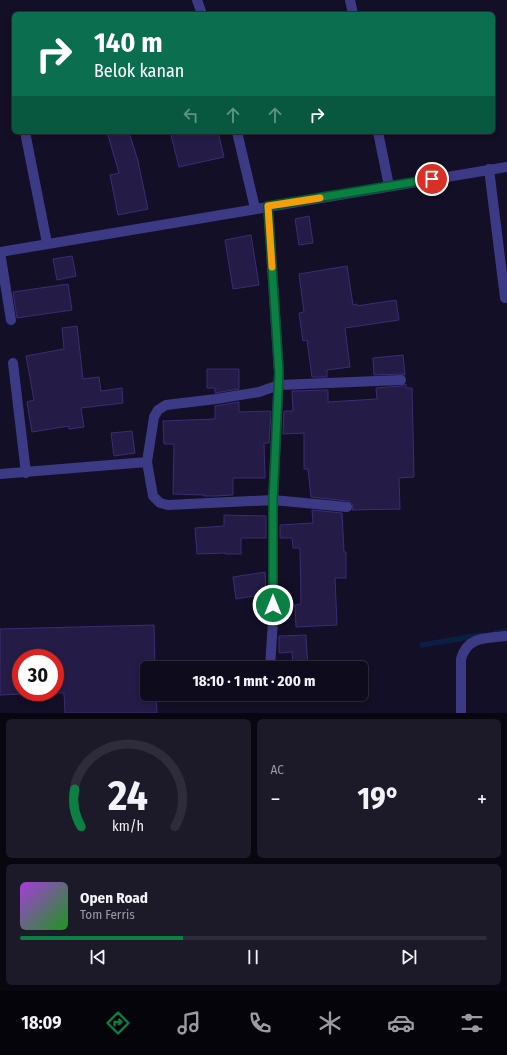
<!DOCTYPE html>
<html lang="id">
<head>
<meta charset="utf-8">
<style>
	:root { --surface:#0e0b1c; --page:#1c1929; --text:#f1f3f6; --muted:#9b9ba3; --line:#2e2b3b; --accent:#0b8043 }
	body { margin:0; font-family:"Fira Sans Condensed",sans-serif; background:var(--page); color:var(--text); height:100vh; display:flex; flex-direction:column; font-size:15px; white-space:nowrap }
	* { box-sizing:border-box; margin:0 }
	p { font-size:13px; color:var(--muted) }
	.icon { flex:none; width:22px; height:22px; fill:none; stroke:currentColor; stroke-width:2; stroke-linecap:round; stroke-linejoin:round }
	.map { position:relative; height:713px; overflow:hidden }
	.sheet { display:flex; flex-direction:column; gap:6px; padding:6px; background:#08060f; flex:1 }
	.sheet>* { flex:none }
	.guide { position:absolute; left:12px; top:12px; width:483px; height:122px; border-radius:6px; box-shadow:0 2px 6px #0003,0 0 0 1px var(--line); background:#0b6e4f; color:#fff; overflow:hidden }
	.speed { position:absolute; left:12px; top:649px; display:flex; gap:8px; font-size:20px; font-weight:700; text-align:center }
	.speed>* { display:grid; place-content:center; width:52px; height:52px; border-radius:50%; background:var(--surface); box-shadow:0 2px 6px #0003,0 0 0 1px var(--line); line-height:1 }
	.speed .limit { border:6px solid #d22; background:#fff; color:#111 }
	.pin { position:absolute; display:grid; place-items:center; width:34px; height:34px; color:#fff; margin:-17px; border:2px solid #fff; border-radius:50%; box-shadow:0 1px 4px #0007 }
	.me { position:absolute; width:44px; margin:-22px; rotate:0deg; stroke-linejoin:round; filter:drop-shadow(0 0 3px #0008) }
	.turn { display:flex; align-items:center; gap:14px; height:84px; padding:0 16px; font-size:18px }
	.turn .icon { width:52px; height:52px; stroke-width:2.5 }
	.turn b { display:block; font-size:28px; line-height:34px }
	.lanes { display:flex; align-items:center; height:38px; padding:0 16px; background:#0003; justify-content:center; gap:20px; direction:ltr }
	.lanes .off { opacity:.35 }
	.big { font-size:30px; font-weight:700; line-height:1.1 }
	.sheet .widget { flex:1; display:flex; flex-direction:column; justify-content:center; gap:6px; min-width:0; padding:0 14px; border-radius:6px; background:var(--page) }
	.sheet .dial { align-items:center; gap:0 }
	.dial svg { height:104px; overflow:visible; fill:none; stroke:var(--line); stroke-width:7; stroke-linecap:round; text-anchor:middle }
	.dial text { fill:var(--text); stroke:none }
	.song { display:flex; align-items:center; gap:12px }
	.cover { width:48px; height:48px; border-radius:6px; background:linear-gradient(135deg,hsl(280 70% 55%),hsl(120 70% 35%)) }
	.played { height:4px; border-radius:2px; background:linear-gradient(90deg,var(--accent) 35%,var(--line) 35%) }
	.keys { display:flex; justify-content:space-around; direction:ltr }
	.heat { display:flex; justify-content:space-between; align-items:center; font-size:22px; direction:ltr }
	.sheet .tiles { flex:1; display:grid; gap:6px; grid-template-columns:1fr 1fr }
	.widget:last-child { grid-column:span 2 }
	.trip { position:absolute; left:140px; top:661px; width:228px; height:40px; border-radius:6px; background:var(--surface); box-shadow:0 2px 6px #0003,0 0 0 1px var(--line); font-weight:700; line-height:40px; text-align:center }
	.menu { display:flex; height:64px; justify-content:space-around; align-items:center; background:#06040b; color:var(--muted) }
	.menu .icon { width:28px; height:28px }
	.menu .active { color:var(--accent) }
	.menu b { font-size:18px; color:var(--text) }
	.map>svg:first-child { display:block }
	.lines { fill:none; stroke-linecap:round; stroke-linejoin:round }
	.stream { stroke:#0a1f44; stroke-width:5.5 }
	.building { fill:#241b47; stroke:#3b2d73 }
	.minor { stroke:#3d3a85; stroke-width:10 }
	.route-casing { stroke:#07532c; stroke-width:10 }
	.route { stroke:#0b8043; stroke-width:7 }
	.slow { stroke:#f59e0b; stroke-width:7 }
</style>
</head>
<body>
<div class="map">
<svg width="507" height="713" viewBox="0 0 507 713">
	<rect width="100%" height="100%" fill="#130f26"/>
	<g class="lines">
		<path class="stream" d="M495 633 507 631
			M422 645 481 635"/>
	</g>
	<path class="building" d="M107 132H129L138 161 148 209 118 215 110 175 119 173Z
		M182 132H218L224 157 179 167 171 135Z
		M309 216 313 243 299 245 295 219Z
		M251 235 259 285 233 289 225 240Z
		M72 256 76 276 57 280 53 259Z
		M347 266 353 305 357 304V306L396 300 399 320 345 328 350 367 327 370V377H312L307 340 303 341 299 313 304 312 299 274Z
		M68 284 72 310 17 318 13 292Z
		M77 326 83 379 99 377 101 391 122 388 123 403 81 408 84 427 69 429V426L32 432 27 402 34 400 26 356 64 349 62 328Z
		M403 355 405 375 401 374 374 375 373 358Z
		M207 369H239V389L215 393V388H207Z
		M406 384V388H412L414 477 399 478 400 509 352 510 353 505 348 501 311 497 308 469H304V433L283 434 284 411H293L292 391 328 390V402L377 399 376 388 401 386Z
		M239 402V412L271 411 269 443H264L265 478H233V495L215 496H204V495L173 494 174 444H164L163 421 215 419V406Z
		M132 431 135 453 114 456 111 433Z
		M312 510 342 513 344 552H346V578H335L337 625 296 627 295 605 301 604 300 548H293L292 538H280V525L313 523Z
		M224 515 266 516V538H241V554H225V553L197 554 195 528 224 526Z
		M265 572 266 594 236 599 233 577Z
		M154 625 155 668H147V694H156L157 713H65L64 693H55V658H21V694L0 695V629Z
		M306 635 308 668H293L292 652 279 653V636Z"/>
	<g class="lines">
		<path class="minor" d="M197 0 202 14
			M350 0 353 14
			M25 132 47 243
			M237 132 255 208
			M378 132 389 186
			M489 169 505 298
			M268 206 279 373 273 500V620L270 668
			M0 252 507 167
			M0 252 11 320
			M13 363 26 473
			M147 462 154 417 158 410 166 405 216 399 259 392 279 385 401 380
			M0 474 147 462 153 496 160 503 168 505 273 500 347 507
			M461 713V659C467 636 487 638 507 636"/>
	</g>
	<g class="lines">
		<defs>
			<path id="route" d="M273 605V500L279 373 268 206 432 179"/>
		</defs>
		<use href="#route" class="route-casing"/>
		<use href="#route" class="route"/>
		<path class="slow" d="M272 267 268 206 320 198"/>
	</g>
</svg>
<div class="speed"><div class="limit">30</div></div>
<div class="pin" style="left:432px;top:179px;background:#d93025"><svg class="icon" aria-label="arrive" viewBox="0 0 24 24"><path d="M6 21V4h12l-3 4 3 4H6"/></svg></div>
<svg class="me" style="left:273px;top:605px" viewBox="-20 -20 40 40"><circle r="17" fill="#0b8043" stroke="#fff" stroke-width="3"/><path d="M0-11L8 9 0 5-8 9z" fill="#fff"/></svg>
<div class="trip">18:10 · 1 mnt · 200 m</div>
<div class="guide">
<div class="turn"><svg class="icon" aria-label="right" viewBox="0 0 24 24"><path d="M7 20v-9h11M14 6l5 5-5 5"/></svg><div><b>140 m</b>Belok kanan</div></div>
<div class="lanes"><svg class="icon off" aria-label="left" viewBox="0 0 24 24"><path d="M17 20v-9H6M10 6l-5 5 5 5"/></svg><svg class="icon off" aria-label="ahead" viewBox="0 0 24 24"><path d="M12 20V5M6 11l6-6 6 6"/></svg><svg class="icon off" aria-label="ahead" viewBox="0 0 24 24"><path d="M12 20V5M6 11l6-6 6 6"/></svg><svg class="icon" aria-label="right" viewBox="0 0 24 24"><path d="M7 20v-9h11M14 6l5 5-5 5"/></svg></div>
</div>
</div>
<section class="sheet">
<div class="tiles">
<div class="widget dial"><svg viewBox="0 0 100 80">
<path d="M14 69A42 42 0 1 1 86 69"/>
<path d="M14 69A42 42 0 0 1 9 40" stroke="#0b8043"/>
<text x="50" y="56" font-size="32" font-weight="700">24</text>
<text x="50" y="72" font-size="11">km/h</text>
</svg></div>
<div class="widget"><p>AC</p>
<div class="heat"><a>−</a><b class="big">19°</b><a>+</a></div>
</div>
<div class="widget">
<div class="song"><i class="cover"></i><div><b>Open Road</b><p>Tom Ferris</p></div></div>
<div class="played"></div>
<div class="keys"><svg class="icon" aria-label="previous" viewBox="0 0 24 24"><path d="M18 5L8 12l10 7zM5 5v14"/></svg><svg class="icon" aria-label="pause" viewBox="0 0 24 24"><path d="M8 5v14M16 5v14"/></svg><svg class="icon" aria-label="next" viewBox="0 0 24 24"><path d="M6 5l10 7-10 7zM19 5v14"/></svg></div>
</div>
</div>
</section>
<nav class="menu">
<b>18:09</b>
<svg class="icon active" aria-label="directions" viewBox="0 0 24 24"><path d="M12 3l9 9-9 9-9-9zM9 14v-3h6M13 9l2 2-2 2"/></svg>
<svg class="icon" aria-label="music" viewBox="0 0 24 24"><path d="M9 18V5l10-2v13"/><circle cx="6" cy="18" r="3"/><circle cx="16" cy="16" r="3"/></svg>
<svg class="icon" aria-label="phone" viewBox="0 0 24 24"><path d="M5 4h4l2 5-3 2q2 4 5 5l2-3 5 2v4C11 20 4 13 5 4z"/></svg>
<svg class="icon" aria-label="climate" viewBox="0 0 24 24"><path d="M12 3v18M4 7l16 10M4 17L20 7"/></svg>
<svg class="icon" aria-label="car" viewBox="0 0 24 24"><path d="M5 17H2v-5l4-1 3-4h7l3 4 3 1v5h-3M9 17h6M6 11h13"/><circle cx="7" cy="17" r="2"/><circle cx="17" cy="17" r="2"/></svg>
<svg class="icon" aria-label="filters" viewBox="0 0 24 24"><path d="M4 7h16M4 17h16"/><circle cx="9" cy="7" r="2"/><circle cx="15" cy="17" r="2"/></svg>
</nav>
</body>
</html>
